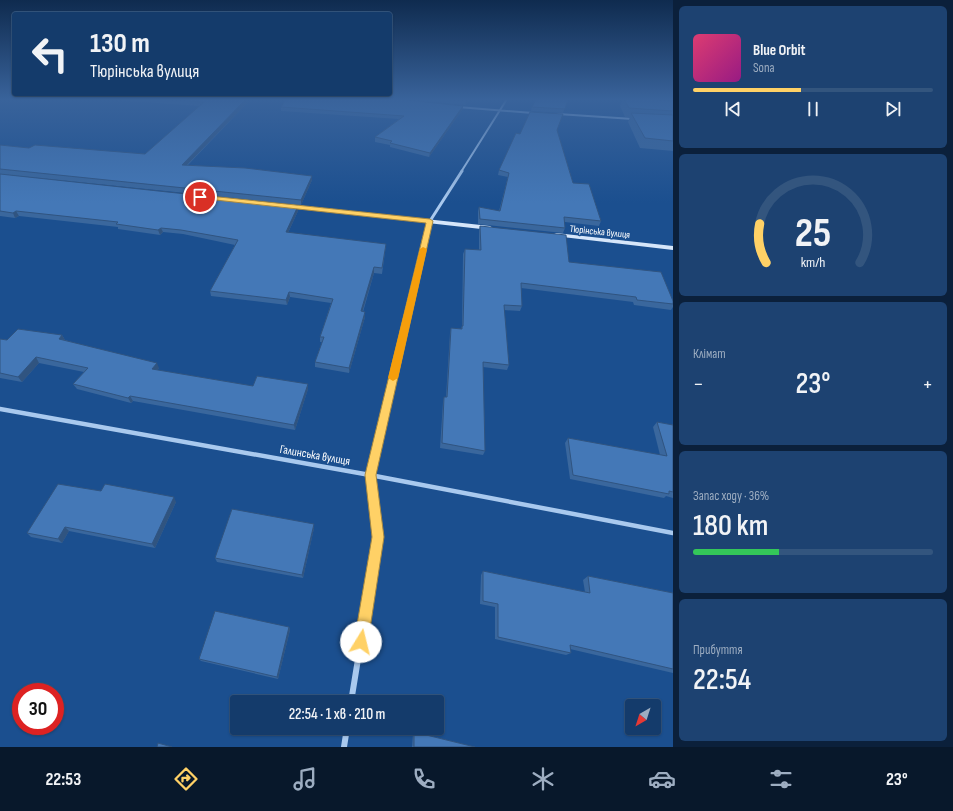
<!DOCTYPE html>
<html lang="uk">
<head>
<meta charset="utf-8">
<style>
	:root { --surface:#143b6b; --page:#1d4271; --text:#f1f3f6; --muted:#9dadc1; --line:#33557e; --accent:#ffd166 }
	body { margin:0; font-family:"Sofia Sans Condensed",sans-serif; background:var(--page); color:var(--text); height:100vh; display:flex; flex-direction:column; font-size:15px; white-space:nowrap }
	* { box-sizing:border-box; margin:0 }
	p { font-size:13px; color:var(--muted) }
	.icon { flex:none; width:22px; height:22px; fill:none; stroke:currentColor; stroke-width:2; stroke-linecap:round; stroke-linejoin:round }
	.map { position:relative; flex:1; overflow:hidden }
	.drawer { display:flex; flex-direction:column; gap:6px; padding:6px; background:#0b203b; width:280px }
	.drawer>* { flex:none }
	.banner { position:absolute; left:12px; top:12px; width:380px; height:84px; border-radius:4px; box-shadow:0 1px 3px #0004,0 0 0 1px var(--line); background:#143b6b; color:var(--text); overflow:hidden }
	.needle { width:26px; rotate:219deg }
	.buttons { position:absolute; left:625px; top:699px; display:grid; gap:8px }
	.buttons a { display:grid; place-items:center; width:36px; height:36px; border-radius:4px; background:var(--surface); box-shadow:0 1px 3px #0004,0 0 0 1px var(--line); font-size:20px }
	.speed { position:absolute; left:12px; top:683px; display:flex; gap:8px; font-size:20px; font-weight:700; text-align:center }
	.speed>* { display:grid; place-content:center; width:52px; height:52px; border-radius:50%; background:var(--surface); box-shadow:0 1px 3px #0004,0 0 0 1px var(--line); line-height:1 }
	.speed .limit { border:6px solid #d22; background:#fff; color:#111 }
	.pin { position:absolute; display:grid; place-items:center; width:34px; height:34px; color:#fff; margin:-17px; border:2px solid #fff; border-radius:50%; box-shadow:0 1px 4px #0007 }
	.me { position:absolute; width:44px; margin:-22px; rotate:9deg; stroke-linejoin:round; filter:drop-shadow(0 0 3px #0008) }
	.turn { display:flex; align-items:center; gap:14px; height:84px; padding:0 12px; font-size:18px }
	.turn .icon { width:52px; height:52px; stroke-width:2.5 }
	.turn b { display:block; font-size:28px; line-height:34px }
	.big { font-size:30px; font-weight:600; line-height:1.1 }
	.drawer .tile { flex:1; display:flex; flex-direction:column; justify-content:center; gap:6px; min-width:0; padding:0 14px; border-radius:6px; background:var(--page) }
	.drawer .dial { align-items:center; gap:0 }
	.dial svg { height:104px; overflow:visible; fill:none; stroke:var(--line); stroke-width:7; stroke-linecap:round; text-anchor:middle }
	.dial text { fill:var(--text); stroke:none }
	.song { display:flex; align-items:center; gap:12px }
	.cover { width:48px; height:48px; border-radius:6px; background:linear-gradient(135deg,hsl(340 70% 55%),hsl(310 70% 35%)) }
	.played { height:4px; border-radius:2px; background:linear-gradient(90deg,var(--accent) 45%,var(--line) 45%) }
	.keys { display:flex; justify-content:space-around; direction:ltr }
	.heat { display:flex; justify-content:space-between; align-items:center; font-size:22px; direction:ltr }
	.charge { height:6px; border-radius:3px; background:linear-gradient(90deg,#34c759 36%,var(--line) 0) }
	.trip { position:absolute; left:230px; top:695px; width:214px; height:40px; border-radius:4px; background:var(--surface); box-shadow:0 1px 3px #0004,0 0 0 1px var(--line); font-weight:600; line-height:40px; text-align:center }
	.dock { display:flex; height:64px; justify-content:space-around; align-items:center; background:#08182b; color:var(--muted) }
	.dock .icon { width:28px; height:28px }
	.dock .selected { color:var(--accent) }
	.dock b { font-size:18px; color:var(--text) }
	main { display:flex; flex:1; min-height:0 }
	.map>svg:first-child { display:block }
	.lines { fill:none; stroke-linecap:round; stroke-linejoin:round }
	.minor-far4 { stroke:#a9c9ee; stroke-width:2 }
	.minor-far3 { stroke:#a9c9ee; stroke-width:3 }
	.minor-far2 { stroke:#a9c9ee; stroke-width:3.5 }
	.minor-far1 { stroke:#a9c9ee; stroke-width:4.5 }
	.minor { stroke:#a9c9ee; stroke-width:6 }
	.secondary { fill:#d6e6fa; fill-rule:evenodd }
	.wall { fill:#3a679d }
	.shaded-wall { fill:#305480 }
	.building { fill:#4478b7; stroke:#305480 }
	.route { fill:#ffd166; stroke:#a68842 }
	.slow { fill:#f59e0b }
	.labels { text-anchor:middle; stroke-width:3; stroke-linejoin:round; paint-order:stroke }
	.far-street-label { font-size:10px; fill:#fff; stroke:#1b4f8f }
	.street-label { font-size:12px; fill:#fff; stroke:#1b4f8f }
</style>
</head>
<body>
<main>
<div class="map">
<svg width="673" height="747" viewBox="0 0 673 747">
	<rect width="100%" height="100%" fill="#1b4f8f"/>
	<g class="lines">
		<path class="minor-far4" d="M458 107 533 113
			M558 114 633 119
			M461 172 507 99"/>
		<path class="minor-far3" d="M419 265 430 221 462 171"/>
		<path class="minor-far2" d="M391 387 420 264"/>
		<path class="minor-far1" d="M0 409 370 475 673 533
			M377 544 378 537 370 475 391 386"/>
		<path class="minor" d="M351 702 377 543
			M344 747 347 728"/>
		<path class="secondary" d="M287 204 490 226 493 228 490 230 285 207 284 206Z
			M556 233 673 246V250L554 236V234Z"/>
	</g>
	<path class="wall" d="M99 99H251L188 165 312 176V180L301 205 0 174V145L29 148 145 154 200 106Z
		M402 99H470L465 105Z
		M568 99 563 113 531 111 532 107Z
		M623 99H640L673 101V151L640 148 628 122 630 117H625L620 106Z
		M463 106 462 110 429 157 390 147V145L375 142V137L399 119 281 111V107Z
		M557 130 573 183 601 221 599 226 565 222V228L563 233 478 224V211L479 207 499 211 508 177 498 175 499 170 520 134Z
		M0 174 298 211 288 233 386 244 382 274 374 273 363 312H365V317L349 373 315 367V362L322 342H320V337L331 303 290 297 287 305 211 296 210 291 235 245 183 234 163 232 160 235 118 229V227L19 216 15 218 0 216Z
		M480 226 569 262 673 301V307L671 310 634 305 633 302 521 288 522 306 520 311 504 310 509 365 507 370 483 367 485 451 483 455 440 448 443 402 444 397H446L450 333 451 328 461 329 462 326 463 254 465 249 479 250V230Z
		M62 335 65 340 159 368 157 370 253 386 308 384V389L295 430 133 401 131 403 77 389 73 384 84 372 39 363 22 382 0 378V339L7 340Z
		M657 422 673 425V498L666 496 664 498 570 479 565 443 568 438 660 455 653 427Z
		M101 491 176 502 155 548 69 531 62 543 31 537 27 533Z
		M314 524V528L303 578 217 562 215 558Z
		M483 571 585 592 583 580 588 576 673 593V673L570 649 571 653 566 655 495 639V607L480 604 481 575Z
		M289 627 290 630 278 679 201 661 199 659Z
		M414 732 475 747H412L413 734Z"/>
	<path class="shaded-wall" d="M246 99H251L183 169 182 165Z
		M468 99H470L465 105 466 101Z
		M463 106 462 110 429 157 430 153Z
		M312 176V180L301 205V200Z
		M298 206V211L286 237V232Z
		M16 211 19 216 15 218 13 213Z
		M161 228 163 232 160 235 158 230Z
		M374 267V273L361 316V311Z
		M289 292 290 297 287 305 286 300Z
		M365 312V317L349 373V368Z
		M62 335 65 340 59 339Z
		M36 357 39 363 22 382 18 377Z
		M157 363 159 368 154 374 152 369Z
		M308 384V389L295 430 294 425Z
		M130 396 133 401 131 403 128 398Z
		M174 497 176 502 155 548 152 544Z
		M314 524V528L303 578 302 575Z
		M65 527 69 531 62 543 58 539Z
		M289 627 290 630 278 679 277 677Z"/>
	<path class="building" d="M155 99H246L182 165 245 168 312 176 301 200 0 169V145L29 148 35 145 145 154 204 102Z
		M286 99H397L463 106 430 153 390 143 392 141 375 137 404 116 281 107Z
		M440 99H468L466 101Z
		M536 99H568L565 109 532 107Z
		M624 99H640L673 101V111L629 108Z
		M530 112 563 114 557 130 573 183 589 184 601 221 564 217 565 228 480 219 479 207 500 211 509 173 499 170 516 133 520 134Z
		M631 113 673 115V141L645 138Z
		M0 174 298 206 286 232 386 244 382 268 374 267 361 311 365 312 349 368 315 362 324 337H320L333 299 289 292 286 300 210 291 238 240 181 230 161 228 158 230 116 224 118 222 16 211 13 213 0 211Z
		M480 226 566 235 569 262 661 272 673 301V304L637 300 636 297 521 283 522 306 504 305 509 365 483 362 485 451 442 443 444 397H447L451 328 462 329V326H463L465 249 481 250Z
		M18 329 62 335 59 339 157 363 152 369 253 386 257 376 308 384 294 425 130 396 128 398 73 384 88 368 36 357 18 377 0 373V339L7 340Z
		M657 422 673 425V492L669 491V494L573 475 568 438 667 456Z
		M58 484 101 491 105 484 174 497 152 544 65 527 58 539 27 533Z
		M232 509 314 524 302 575 215 558Z
		M483 571 590 593 588 576 673 593V669L570 645 571 653 498 637V604L483 601Z
		M215 611 289 627 277 677 199 659Z
		M414 732 475 747H414Z
		M158 743 172 747H157Z"/>
	<linearGradient id="sky" x2="0" y2="1"><stop stop-color="#0f2b4f"/><stop offset="0.49" stop-color="#39639b"/><stop offset="1" stop-color="#39639b" stop-opacity="0"/></linearGradient>
	<rect width="673" height="203" fill="url(#sky)"/>
	<path class="route" d="M200 195 430 219 433 221 376 475 384 537 368 642 366 647 361 649 356 647 354 642 372 537 365 475 426 223 197 198V197Z"/>
	<path class="slow" d="M423 247 427 249 398 378 393 381 388 378 420 249Z"/>
	<g class="labels">
		<g class="far-street-label">
			<text transform="translate(600 231) rotate(6)" y="4">Тюрінська вулиця</text>
		</g>
		<g class="street-label">
			<text transform="translate(315 455) rotate(10)" y="4">Галинська вулиця</text>
		</g>
	</g>
</svg>
<div class="buttons">
<a><svg class="needle" viewBox="-14 -14 28 28"><path d="M0-13l5 13h-10z" fill="#e53935"/><path d="M0 13l5-13h-10z" fill="#9dadc1"/></svg></a>
</div>
<div class="speed"><div class="limit">30</div></div>
<div class="pin" style="left:200px;top:197px;background:#d93025"><svg class="icon" aria-label="arrive" viewBox="0 0 24 24"><path d="M6 21V4h12l-3 4 3 4H6"/></svg></div>
<svg class="me" style="left:361px;top:642px" viewBox="-20 -20 40 40"><circle r="19" fill="#fff"/><path d="M0-13L10 11 0 6-10 11z" fill="#ffd166"/></svg>
<div class="trip">22:54 · 1 хв · 210 m</div>
<div class="banner">
<div class="turn"><svg class="icon" aria-label="left" viewBox="0 0 24 24"><path d="M17 20v-9H6M10 6l-5 5 5 5"/></svg><div><b>130 m</b>Тюрінська вулиця</div></div>
</div>
</div>
<section class="drawer">
<div class="tile">
<div class="song"><i class="cover"></i><div><b>Blue Orbit</b><p>Sona</p></div></div>
<div class="played"></div>
<div class="keys"><svg class="icon" aria-label="previous" viewBox="0 0 24 24"><path d="M18 5L8 12l10 7zM5 5v14"/></svg><svg class="icon" aria-label="pause" viewBox="0 0 24 24"><path d="M8 5v14M16 5v14"/></svg><svg class="icon" aria-label="next" viewBox="0 0 24 24"><path d="M6 5l10 7-10 7zM19 5v14"/></svg></div>
</div>
<div class="tile dial"><svg viewBox="0 0 100 80">
<path d="M14 69A42 42 0 1 1 86 69"/>
<path d="M14 69A42 42 0 0 1 9 39" stroke="#ffd166"/>
<text x="50" y="56" font-size="32" font-weight="700">25</text>
<text x="50" y="72" font-size="11">km/h</text>
</svg></div>
<div class="tile"><p>Клімат</p>
<div class="heat"><a>−</a><b class="big">23°</b><a>+</a></div>
</div>
<div class="tile"><p>Запас ходу · 36%</p><b class="big">180 km</b><div class="charge"></div></div>
<div class="tile"><p>Прибуття</p><b class="big">22:54</b></div>
</section>
</main>
<nav class="dock">
<b>22:53</b>
<svg class="icon selected" aria-label="directions" viewBox="0 0 24 24"><path d="M12 3l9 9-9 9-9-9zM9 14v-3h6M13 9l2 2-2 2"/></svg>
<svg class="icon" aria-label="music" viewBox="0 0 24 24"><path d="M9 18V5l10-2v13"/><circle cx="6" cy="18" r="3"/><circle cx="16" cy="16" r="3"/></svg>
<svg class="icon" aria-label="phone" viewBox="0 0 24 24"><path d="M5 4h4l2 5-3 2q2 4 5 5l2-3 5 2v4C11 20 4 13 5 4z"/></svg>
<svg class="icon" aria-label="climate" viewBox="0 0 24 24"><path d="M12 3v18M4 7l16 10M4 17L20 7"/></svg>
<svg class="icon" aria-label="car" viewBox="0 0 24 24"><path d="M5 17H2v-5l4-1 3-4h7l3 4 3 1v5h-3M9 17h6M6 11h13"/><circle cx="7" cy="17" r="2"/><circle cx="17" cy="17" r="2"/></svg>
<svg class="icon" aria-label="filters" viewBox="0 0 24 24"><path d="M4 7h16M4 17h16"/><circle cx="9" cy="7" r="2"/><circle cx="15" cy="17" r="2"/></svg>
<b>23°</b>
</nav>
</body>
</html>
